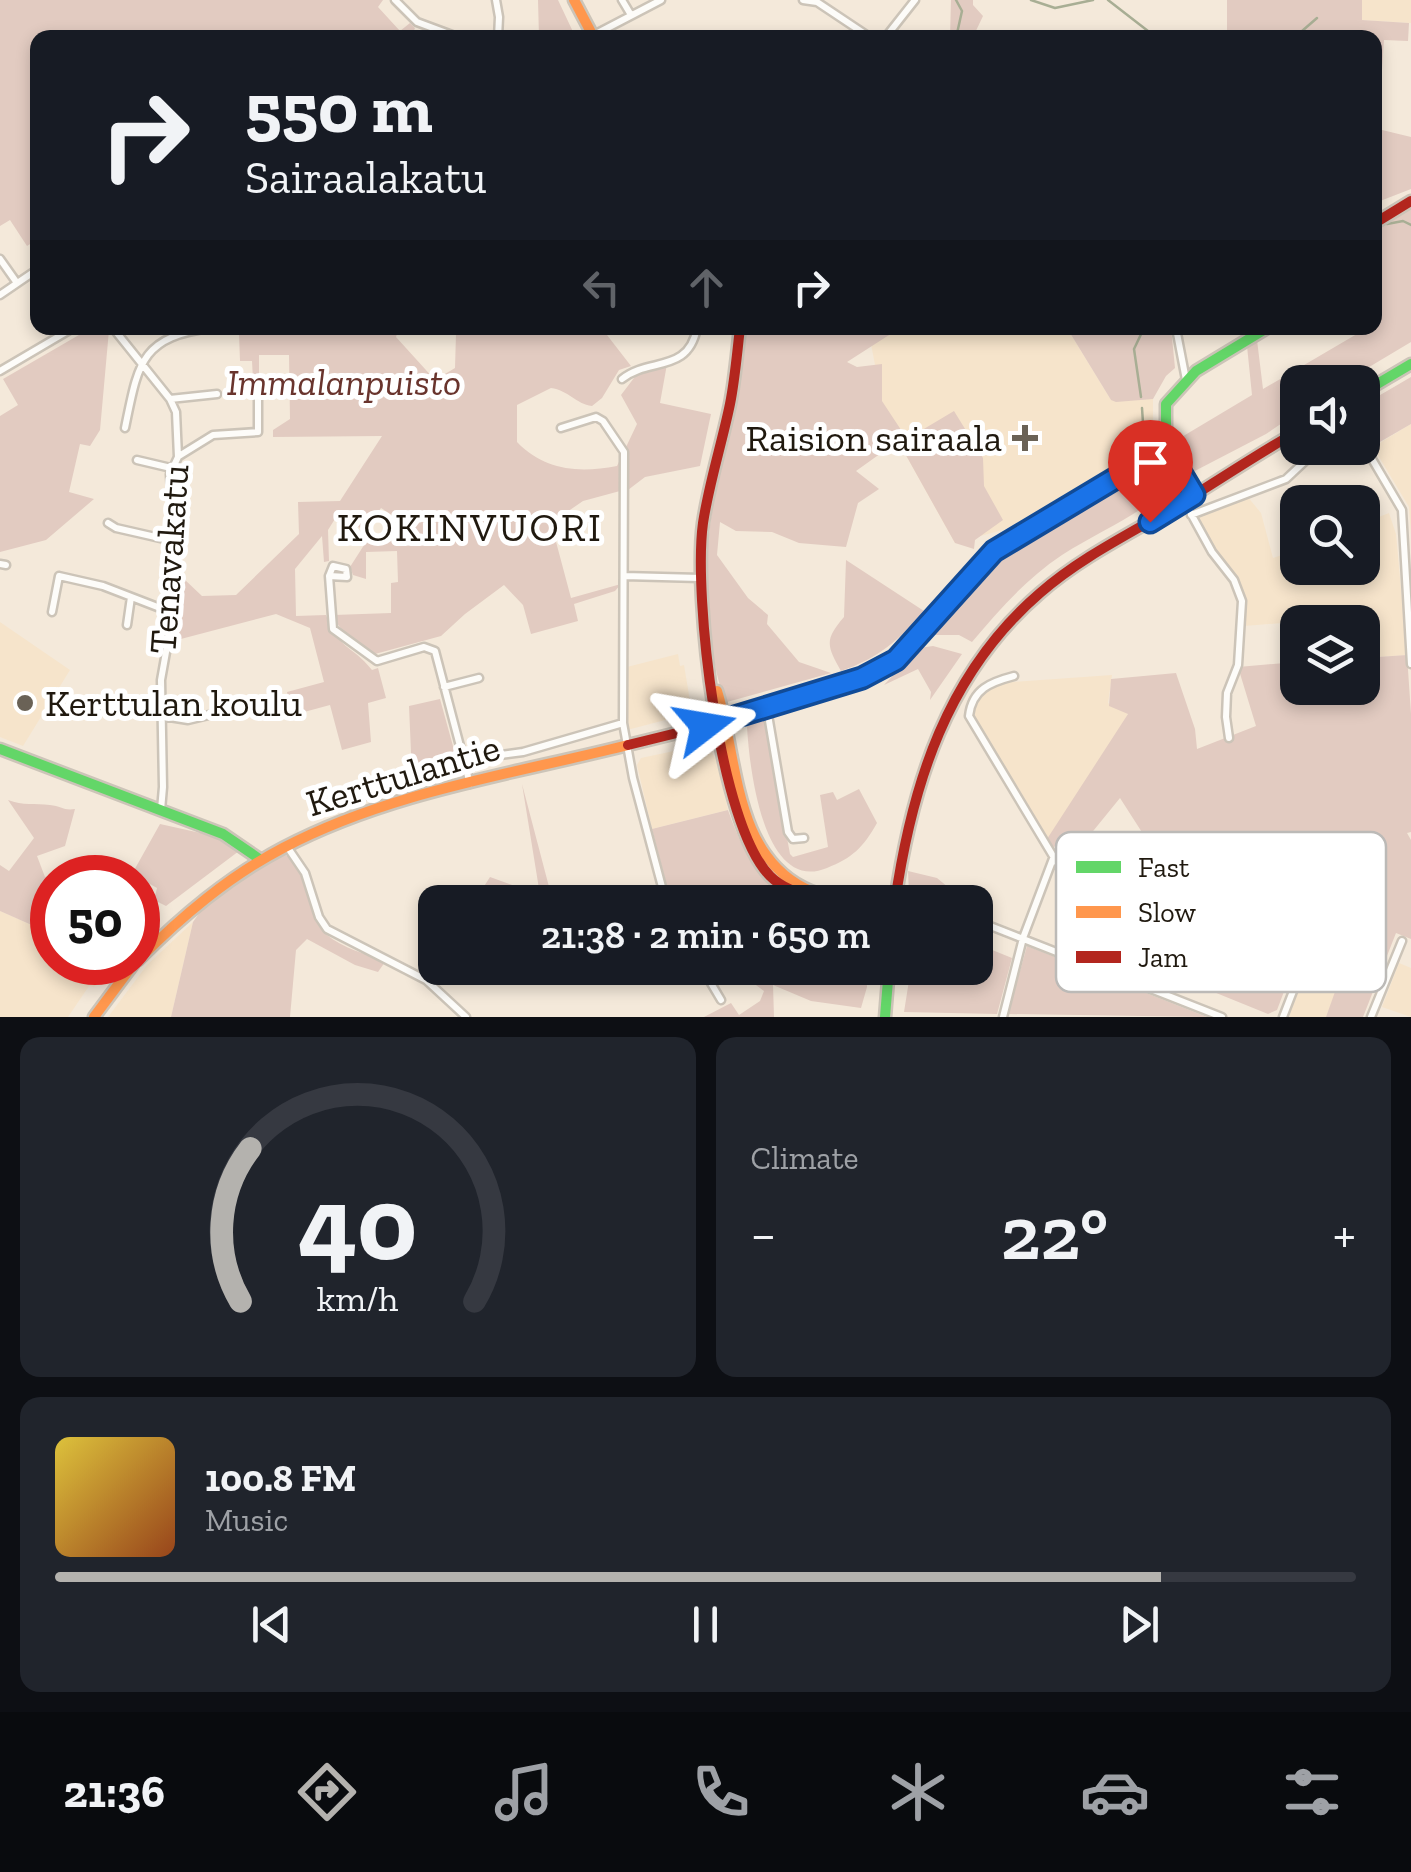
<!DOCTYPE html>
<html lang="en">
<head>
<meta charset="utf-8">
<style>
	:root { --surface:#171b24; --page:#20242c; --text:#f1f3f6; --muted:#9ea1a6; --line:#363941; --accent:#b4b2ae }
	body { margin:0; font-family:"Zilla Slab",serif; background:var(--page); color:var(--text); height:100vh; display:flex; flex-direction:column; font-size:38px; white-space:nowrap }
	* { box-sizing:border-box; margin:0 }
	p { font-size:32px; color:var(--muted) }
	.icon { flex:none; width:55px; height:55px; fill:none; stroke:currentColor; stroke-width:2; stroke-linecap:round; stroke-linejoin:round }
	.map { position:relative; height:1017px; overflow:hidden }
	.panel { display:flex; flex-direction:column; gap:20px; padding:20px; background:#0d0f14; flex:1 }
	.panel>* { flex:none }
	.guide { position:absolute; left:30px; top:30px; width:1352px; height:305px; border-radius:20px; box-shadow:0 5px 15px #0003; background:#171b24; color:var(--text); overflow:hidden }
	.fabs { position:absolute; left:1280px; top:365px; display:grid; gap:20px }
	.fabs a { display:grid; place-items:center; width:100px; height:100px; border-radius:20px; background:var(--surface); box-shadow:0 5px 15px #0003; font-size:50px }
	.speed { position:absolute; left:30px; top:855px; display:flex; gap:20px; font-size:50px; font-weight:700; text-align:center }
	.speed>* { display:grid; place-content:center; width:130px; height:130px; border-radius:50%; background:var(--surface); box-shadow:0 5px 15px #0003; line-height:1 }
	.speed .limit { border:15px solid #d22; background:#fff; color:#111 }
	.pin { position:absolute; display:grid; place-items:center; width:85px; height:85px; color:#fff; margin:-102px -42px; border-radius:50% 50% 50% 0; rotate:-45deg; box-shadow:0 0 10px #0007 }
	.pin .icon { rotate:45deg }
	.me { position:absolute; width:110px; margin:-55px; rotate:76deg; stroke-linejoin:round; filter:drop-shadow(0 0 8px #0008) }
	.turn { display:flex; align-items:center; gap:35px; height:210px; padding:0 50px; font-size:45px }
	.turn .icon { width:130px; height:130px; stroke-width:2.5 }
	.turn b { display:block; font-size:70px; line-height:85px }
	.lanes { display:flex; align-items:center; height:95px; padding:0 50px; background:#0003; justify-content:center; gap:50px; direction:ltr }
	.lanes .off { opacity:.35 }
	.big { font-size:75px; font-weight:600; line-height:1.1 }
	.panel .widget { flex:1; display:flex; flex-direction:column; justify-content:center; gap:15px; min-width:0; padding:0 35px; border-radius:20px; background:var(--page) }
	.panel .dial { align-items:center; gap:0 }
	.dial svg { height:260px; overflow:visible; fill:none; stroke:var(--line); stroke-width:7; stroke-linecap:round; text-anchor:middle }
	.dial text { fill:var(--text); stroke:none }
	.song { display:flex; align-items:center; gap:30px }
	.cover { width:120px; height:120px; border-radius:15px; background:linear-gradient(135deg,hsl(50 70% 55%),hsl(20 70% 35%)) }
	.played { height:10px; border-radius:5px; background:linear-gradient(90deg,var(--accent) 85%,var(--line) 85%) }
	.keys { display:flex; justify-content:space-around; direction:ltr }
	.heat { display:flex; justify-content:space-between; align-items:center; font-size:55px; direction:ltr }
	.panel .tiles { flex:1; display:grid; gap:20px; grid-template-columns:1fr 1fr }
	.widget:last-child { grid-column:span 2 }
	.trip { position:absolute; left:418px; top:885px; width:575px; height:100px; border-radius:20px; background:var(--surface); box-shadow:0 5px 15px #0003; font-weight:600; line-height:100px; text-align:center }
	.menu { display:flex; height:160px; justify-content:space-around; align-items:center; background:#090b0e; color:var(--muted) }
	.menu .icon { width:70px; height:70px }
	.menu .selected { color:var(--accent) }
	.menu b { font-size:45px; color:var(--text) }
	.map>svg:first-child { display:block }
	.built { fill:#f6e4cb }
	.green { fill:#e2cbc1 }
	.lines { fill:none; stroke-linecap:round; stroke-linejoin:round }
	.stream { stroke:#a8ae94; stroke-width:2.5 }
	.street-casing { stroke:#ccc4b8; stroke-width:11 }
	.fast-casing { stroke:#ccc4b8; stroke-width:15 }
	.slow-casing { stroke:#ccc4b8; stroke-width:15 }
	.jam-casing { stroke:#ccc4b8; stroke-width:15 }
	.street { stroke:#fdfcf9; stroke-width:6 }
	.fast { stroke:#63d668; stroke-width:10 }
	.slow { stroke:#ff974d; stroke-width:10 }
	.jam { stroke:#b3261e; stroke-width:10 }
	.route-casing { stroke:#114b97; stroke-width:25 }
	.route { stroke:#1a73e8; stroke-width:18 }
	.poi-dot { fill:#6a6256; stroke:#fff; stroke-width:4 }
	.labels { text-anchor:middle; stroke-width:10; stroke-linejoin:round; paint-order:stroke }
	.park-label { font-size:38px; font-style:italic; fill:#69342d; stroke:#fff }
	.poi-label { font-size:38px; fill:#20190f; stroke:#fff; text-anchor:end }
	.street-label { font-size:38px; fill:#20190f; stroke:#fff }
	.neighbourhood-label { font-size:40px; letter-spacing:2.5px; fill:#20190f; stroke:#fff }
	.key { fill:#fff; stroke:#bcbab7; stroke-width:2.5 }
	.key-label { font-size:28px; fill:#20190f }
</style>
</head>
<body>
<div class="map">
<svg width="1411" height="1017" viewBox="0 0 1411 1017">
	<rect width="100%" height="100%" fill="#f4e9da"/>
	<path class="built" d="M1362 0H1411V23L1361 20Z
		M900 328H1067L1111 400 1153 399V435L1144 447 1006 529 955 543 898 441 882 401 871 344Z
		M1411 424V534L1409 507 1373 447Z
		M1242 490 1261 513 1273 558 1297 550 1298 568H1362L1363 523 1389 513 1396 534 1407 655 1363 658 1362 622 1306 621 1244 626V599L1192 510Z
		M0 622 70 670 23 746 0 737Z
		M678 654 680 666 684 665 692 713 627 730V667Z
		M1112 675 1108 703 1128 713 1085 841 1052 847 966 706 982 684Z
		M698 746 711 751 716 760 728 810 652 829 637 765 641 758Z
		M0 911 52 934V962L114 963 94 987 89 986 68 1017H0Z
		M193 922 171 1017H108L147 965Z
		M1399 963 1411 968V1017L1382 1007Z
		M1303 976 1337 989 1326 1017H1289Z"/>
	<path class="green" d="M0 0H383L378 7 400 31 410 23 415 28 411 38H38V239L27 246 10 220 0 226Z
		M538 0H558L575 36 539 37Z
		M951 0H973V5L983 16 973 37H950Z
		M1227 0H1362V20L1409 23 1408 41 1384 40 1378 129 1411 137V189L1375 203V38L1227 37Z
		M1411 207V342L1344 382H1298L1297 413 1266 434 1189 474 1175 441 1252 395 1247 346 1257 340 1263 389 1362 331V328H1375V229Z
		M91 328 109 330 100 430 90 446 80 444 69 492 94 499 46 540 0 552V416L18 405 3 379Z
		M219 328H399L396 337 435 380 455 368 456 334 463 328H610L607 335 631 366 619 370 602 398 592 406C576 404 568 390 551 388L517 405V442C545 471 579 473 617 466L637 424 621 395 637 374 667 364 660 403 711 414 700 466 645 477 628 490 627 562 621 559 620 491 583 501 551 523 571 598 621 584 615 591 574 604 578 621 531 634 523 605 504 585 465 614 441 636 375 654C358 644 340 635 334 615L391 613V583L398 582 397 551 366 552V579L353 575 350 567 366 542 397 541 407 525 381 508 365 531 338 514 328 530 329 561 324 562 322 536 295 569 296 616 326 615C339 650 351 644 372 670L378 668 386 698 368 703 371 742 342 750 330 705 293 715 287 692 324 682 310 628 276 614 177 640 184 579 202 596 236 595 299 534 298 502 340 501 382 436 273 437V430L290 419 289 355H259V380H253L252 361H240L239 334H219Z
		M746 328H900L847 362 857 367 882 364V401L907 439 954 411 983 458 984 486 1003 520 975 540 974 549 955 543 898 441 856 471 879 489 858 503 846 547 799 543 772 532 736 531 720 522 717 555 748 598 768 615 767 624 799 662 831 673 727 702C717 684 715 663 711 642 702 583 707 523 721 465 731 420 745 374 746 328Z
		M1067 328H1171L1175 368 1166 376 1153 399 1116 402 1111 400Z
		M1411 377V424L1373 446 1363 431V405Z
		M1156 462 1172 484C1140 516 1099 531 1062 555 1026 579 1000 609 972 642L959 635H927C974 574 1033 527 1101 491 1120 481 1138 474 1156 462Z
		M846 560 924 611C899 640 879 658 841 671 827 646 824 640 844 617Z
		M933 646 962 654 930 700 931 692 918 669 884 685 919 648Z
		M1407 655 1411 714V832L1407 833 1411 840V939L1396 933 1363 1017H1326L1336 989 1303 976 1319 933 1353 946 1362 921 1331 909 1315 910 1277 1010 1268 1014 1199 986 1231 971 1120 798 1085 841 1052 847 1047 839 1128 714 1109 706 1111 679 1176 673 1195 729 1197 749 1256 726 1238 667 1297 662 1298 688H1362L1363 658Z
		M440 699 456 757 426 774 412 775 409 706Z
		M765 718 790 854 793 857 828 847 820 795 833 792 837 800 859 789 877 823C863 848 852 858 827 868 762 895 749 763 747 726Z
		M522 784 553 902H474L490 877 540 895Z
		M8 800C23 806 35 803 50 805 61 806 64 811 75 809L65 846 37 856 45 877 63 870 79 877 52 878V934L0 911V865L9 871 34 838Z
		M728 810C742 850 758 882 796 902H671L652 829Z
		M160 824 223 838 239 851 166 906 154 900 157 888 132 874Z
		M281 853C313 864 305 914 327 935 342 948 367 954 385 962L378 972 355 965 307 939 296 950 290 1017H171L193 922 207 902Z
		M908 871 937 878 966 902H917L909 894Z
		M975 943 1012 958 997 1014 904 1012 911 968H975Z
		M1027 946 1207 1017 1008 1014Z
		M709 968H866L867 987 861 1008 811 1001 773 985 774 1017H704L731 1003 739 1015 760 1001 764 991 737 971 717 982Z"/>
	<g class="lines">
		<path class="stream" d="M956 0 962 11 956 38
			M1031 0 1055 8 1093 0
			M1108 0 1157 38
			M1294 38 1317 18
			M1375 204 1378 206
			M1387 224 1403 221 1411 225
			M1141 397 1134 349 1144 328
			M1142 408 1144 438"/>
		<defs>
			<path id="street" d="M395 0 417 22 460 38
				M496 0 499 17 498 38
				M622 0 631 15
				M803 0 817 2 871 38
				M592 36 661 0
				M885 38 915 0
				M0 259 17 283
				M0 295 38 269
				M113 328 170 399 176 412 178 457 170 474 175 573 173 613 161 680 163 787 161 810
				M1176 328 1186 380
				M0 371 73 328
				M622 379C649 357 688 374 697 328
				M170 399 217 394
				M125 428C138 365 140 336 212 328
				M561 428 596 417 603 421 624 452 623 723
				M1362 442 1402 510 1411 664
				M179 456 213 435 258 432V379
				M137 460 171 468
				M1184 501 1212 552 1234 580 1242 601 1238 665 1227 693 1226 717 1229 738
				M1191 515 1286 479 1319 448
				M108 523 116 528 173 541
				M0 564 6 565
				M333 566 346 569 347 577 329 576Z
				M329 576 333 629 377 661 424 647 435 651 470 784
				M624 576 700 578
				M52 612 59 576 103 586 173 613
				M127 625 131 597
				M1014 676C991 682 972 689 969 716L1107 946 1101 970
				M444 687 479 678
				M95 705 188 720 275 699
				M767 709 788 832 793 839 804 838
				M344 802 426 778 462 760 523 752 623 723 633 778 666 902
				M286 845 305 873 319 917 327 929 426 980 466 1017
				M975 920 1222 1017
				M702 968 721 1000
				M1003 1017 1023 938 1054 856
				M1283 1017 1317 929
				M1371 1017 1402 941"/>
			<path id="fast" d="M1362 393 1411 364
				M1194 495 1166 447V404L1196 371 1267 328
				M0 749 223 834 258 858
				M885 1017 889 968"/>
			<path id="slow" d="M574 0 594 38
				M717 691C738 758 733 852 804 888 827 900 855 899 880 902
				M138 960C182 916 228 877 283 848 389 792 513 774 628 745
				M94 1017 135 962"/>
			<path id="jam" d="M1375 223 1411 201
				M740 328C737 353 735 379 730 404 722 443 709 483 703 523 693 595 719 825 770 876 785 891 806 895 825 902
				M628 745 742 717 875 673 904 652 987 557 1166 447
				M895 902C912 784 947 673 1040 593 1080 558 1129 534 1175 507 1216 482 1256 455 1298 431"/>
		</defs>
		<use href="#street" class="street-casing"/>
		<use href="#fast" class="fast-casing"/>
		<use href="#slow" class="slow-casing"/>
		<use href="#jam" class="jam-casing"/>
		<use href="#street" class="street"/>
		<use href="#fast" class="fast"/>
		<use href="#slow" class="slow"/>
		<use href="#jam" class="jam"/>
	</g>
	<g class="lines">
		<defs>
			<path id="route" d="M705 726 862 678 896 660 994 551 1166 448 1194 495 1150 522"/>
		</defs>
		<use href="#route" class="route-casing"/>
		<use href="#route" class="route"/>
	</g>
	<g class="poi-dot">
		<path d="M1020 423h10v10h10v10h-10v10h-10v-10h-10v-10h10z"/>
		<circle cx="25" cy="703" r="10"/>
	</g>
	<g class="labels">
		<g class="park-label">
			<text x="344" y="395">Immalanpuisto</text>
		</g>
		<g class="poi-label">
			<text x="1002" y="451">Raision sairaala</text>
			<text x="45" y="716" text-anchor="start">Kerttulan koulu</text>
		</g>
		<g class="street-label">
			<text transform="translate(169 559) rotate(-86)" y="13">Tenavakatu</text>
			<text transform="translate(403 775) rotate(-17)" y="13">Kerttulantie</text>
		</g>
		<g class="neighbourhood-label">
			<text x="470" y="541">KOKINVUORI</text>
		</g>
	</g>
	<rect x="1056" y="832" width="330" height="160" rx="15" class="key"/>
	<rect x="1076" y="861" width="45" height="12" fill="#63d668"/>
	<rect x="1076" y="906" width="45" height="12" fill="#ff974d"/>
	<rect x="1076" y="951" width="45" height="12" fill="#b3261e"/>
	<g class="key-label">
		<text x="1138" y="877">Fast</text>
		<text x="1138" y="922">Slow</text>
		<text x="1138" y="967">Jam</text>
	</g>
</svg>
<div class="fabs">
<a><svg class="icon" aria-label="sound" viewBox="0 0 24 24"><path d="M4 9h4l5-4v14l-5-4H4zM17 9q2 3 0 6"/></svg></a>
<a><svg class="icon" aria-label="search" viewBox="0 0 24 24"><circle cx="10" cy="10" r="6"/><path d="M15 15l6 6"/></svg></a>
<a><svg class="icon" aria-label="layers" viewBox="0 0 24 24"><path d="M12 4l9 5-9 5-9-5zM3 14l9 5 9-5"/></svg></a>
</div>
<div class="speed"><div class="limit">50</div></div>
<div class="pin" style="left:1150px;top:522px;background:#d93025"><svg class="icon" aria-label="arrive" viewBox="0 0 24 24"><path d="M6 21V4h12l-3 4 3 4H6"/></svg></div>
<svg class="me" style="left:705px;top:726px" viewBox="-20 -20 40 40"><path d="M0-17L14 15 0 8-14 15z" fill="#1a73e8" stroke="#fff" stroke-width="4"/></svg>
<div class="trip">21:38 · 2 min · 650 m</div>
<div class="guide">
<div class="turn"><svg class="icon" aria-label="right" viewBox="0 0 24 24"><path d="M7 20v-9h11M14 6l5 5-5 5"/></svg><div><b>550 m</b>Sairaalakatu</div></div>
<div class="lanes"><svg class="icon off" aria-label="left" viewBox="0 0 24 24"><path d="M17 20v-9H6M10 6l-5 5 5 5"/></svg><svg class="icon off" aria-label="ahead" viewBox="0 0 24 24"><path d="M12 20V5M6 11l6-6 6 6"/></svg><svg class="icon" aria-label="right" viewBox="0 0 24 24"><path d="M7 20v-9h11M14 6l5 5-5 5"/></svg></div>
</div>
</div>
<section class="panel">
<div class="tiles">
<div class="widget dial"><svg viewBox="0 0 100 80">
<path d="M14 69A42 42 0 1 1 86 69"/>
<path d="M14 69A42 42 0 0 1 17 22" stroke="#b4b2ae"/>
<text x="50" y="56" font-size="32" font-weight="700">40</text>
<text x="50" y="72" font-size="11">km/h</text>
</svg></div>
<div class="widget"><p>Climate</p>
<div class="heat"><a>−</a><b class="big">22°</b><a>+</a></div>
</div>
<div class="widget">
<div class="song"><i class="cover"></i><div><b>100.8 FM</b><p>Music</p></div></div>
<div class="played"></div>
<div class="keys"><svg class="icon" aria-label="previous" viewBox="0 0 24 24"><path d="M18 5L8 12l10 7zM5 5v14"/></svg><svg class="icon" aria-label="pause" viewBox="0 0 24 24"><path d="M8 5v14M16 5v14"/></svg><svg class="icon" aria-label="next" viewBox="0 0 24 24"><path d="M6 5l10 7-10 7zM19 5v14"/></svg></div>
</div>
</div>
</section>
<nav class="menu">
<b>21:36</b>
<svg class="icon selected" aria-label="directions" viewBox="0 0 24 24"><path d="M12 3l9 9-9 9-9-9zM9 14v-3h6M13 9l2 2-2 2"/></svg>
<svg class="icon" aria-label="music" viewBox="0 0 24 24"><path d="M9 18V5l10-2v13"/><circle cx="6" cy="18" r="3"/><circle cx="16" cy="16" r="3"/></svg>
<svg class="icon" aria-label="phone" viewBox="0 0 24 24"><path d="M5 4h4l2 5-3 2q2 4 5 5l2-3 5 2v4C11 20 4 13 5 4z"/></svg>
<svg class="icon" aria-label="climate" viewBox="0 0 24 24"><path d="M12 3v18M4 7l16 10M4 17L20 7"/></svg>
<svg class="icon" aria-label="car" viewBox="0 0 24 24"><path d="M5 17H2v-5l4-1 3-4h7l3 4 3 1v5h-3M9 17h6M6 11h13"/><circle cx="7" cy="17" r="2"/><circle cx="17" cy="17" r="2"/></svg>
<svg class="icon" aria-label="filters" viewBox="0 0 24 24"><path d="M4 7h16M4 17h16"/><circle cx="9" cy="7" r="2"/><circle cx="15" cy="17" r="2"/></svg>
</nav>
</body>
</html>
